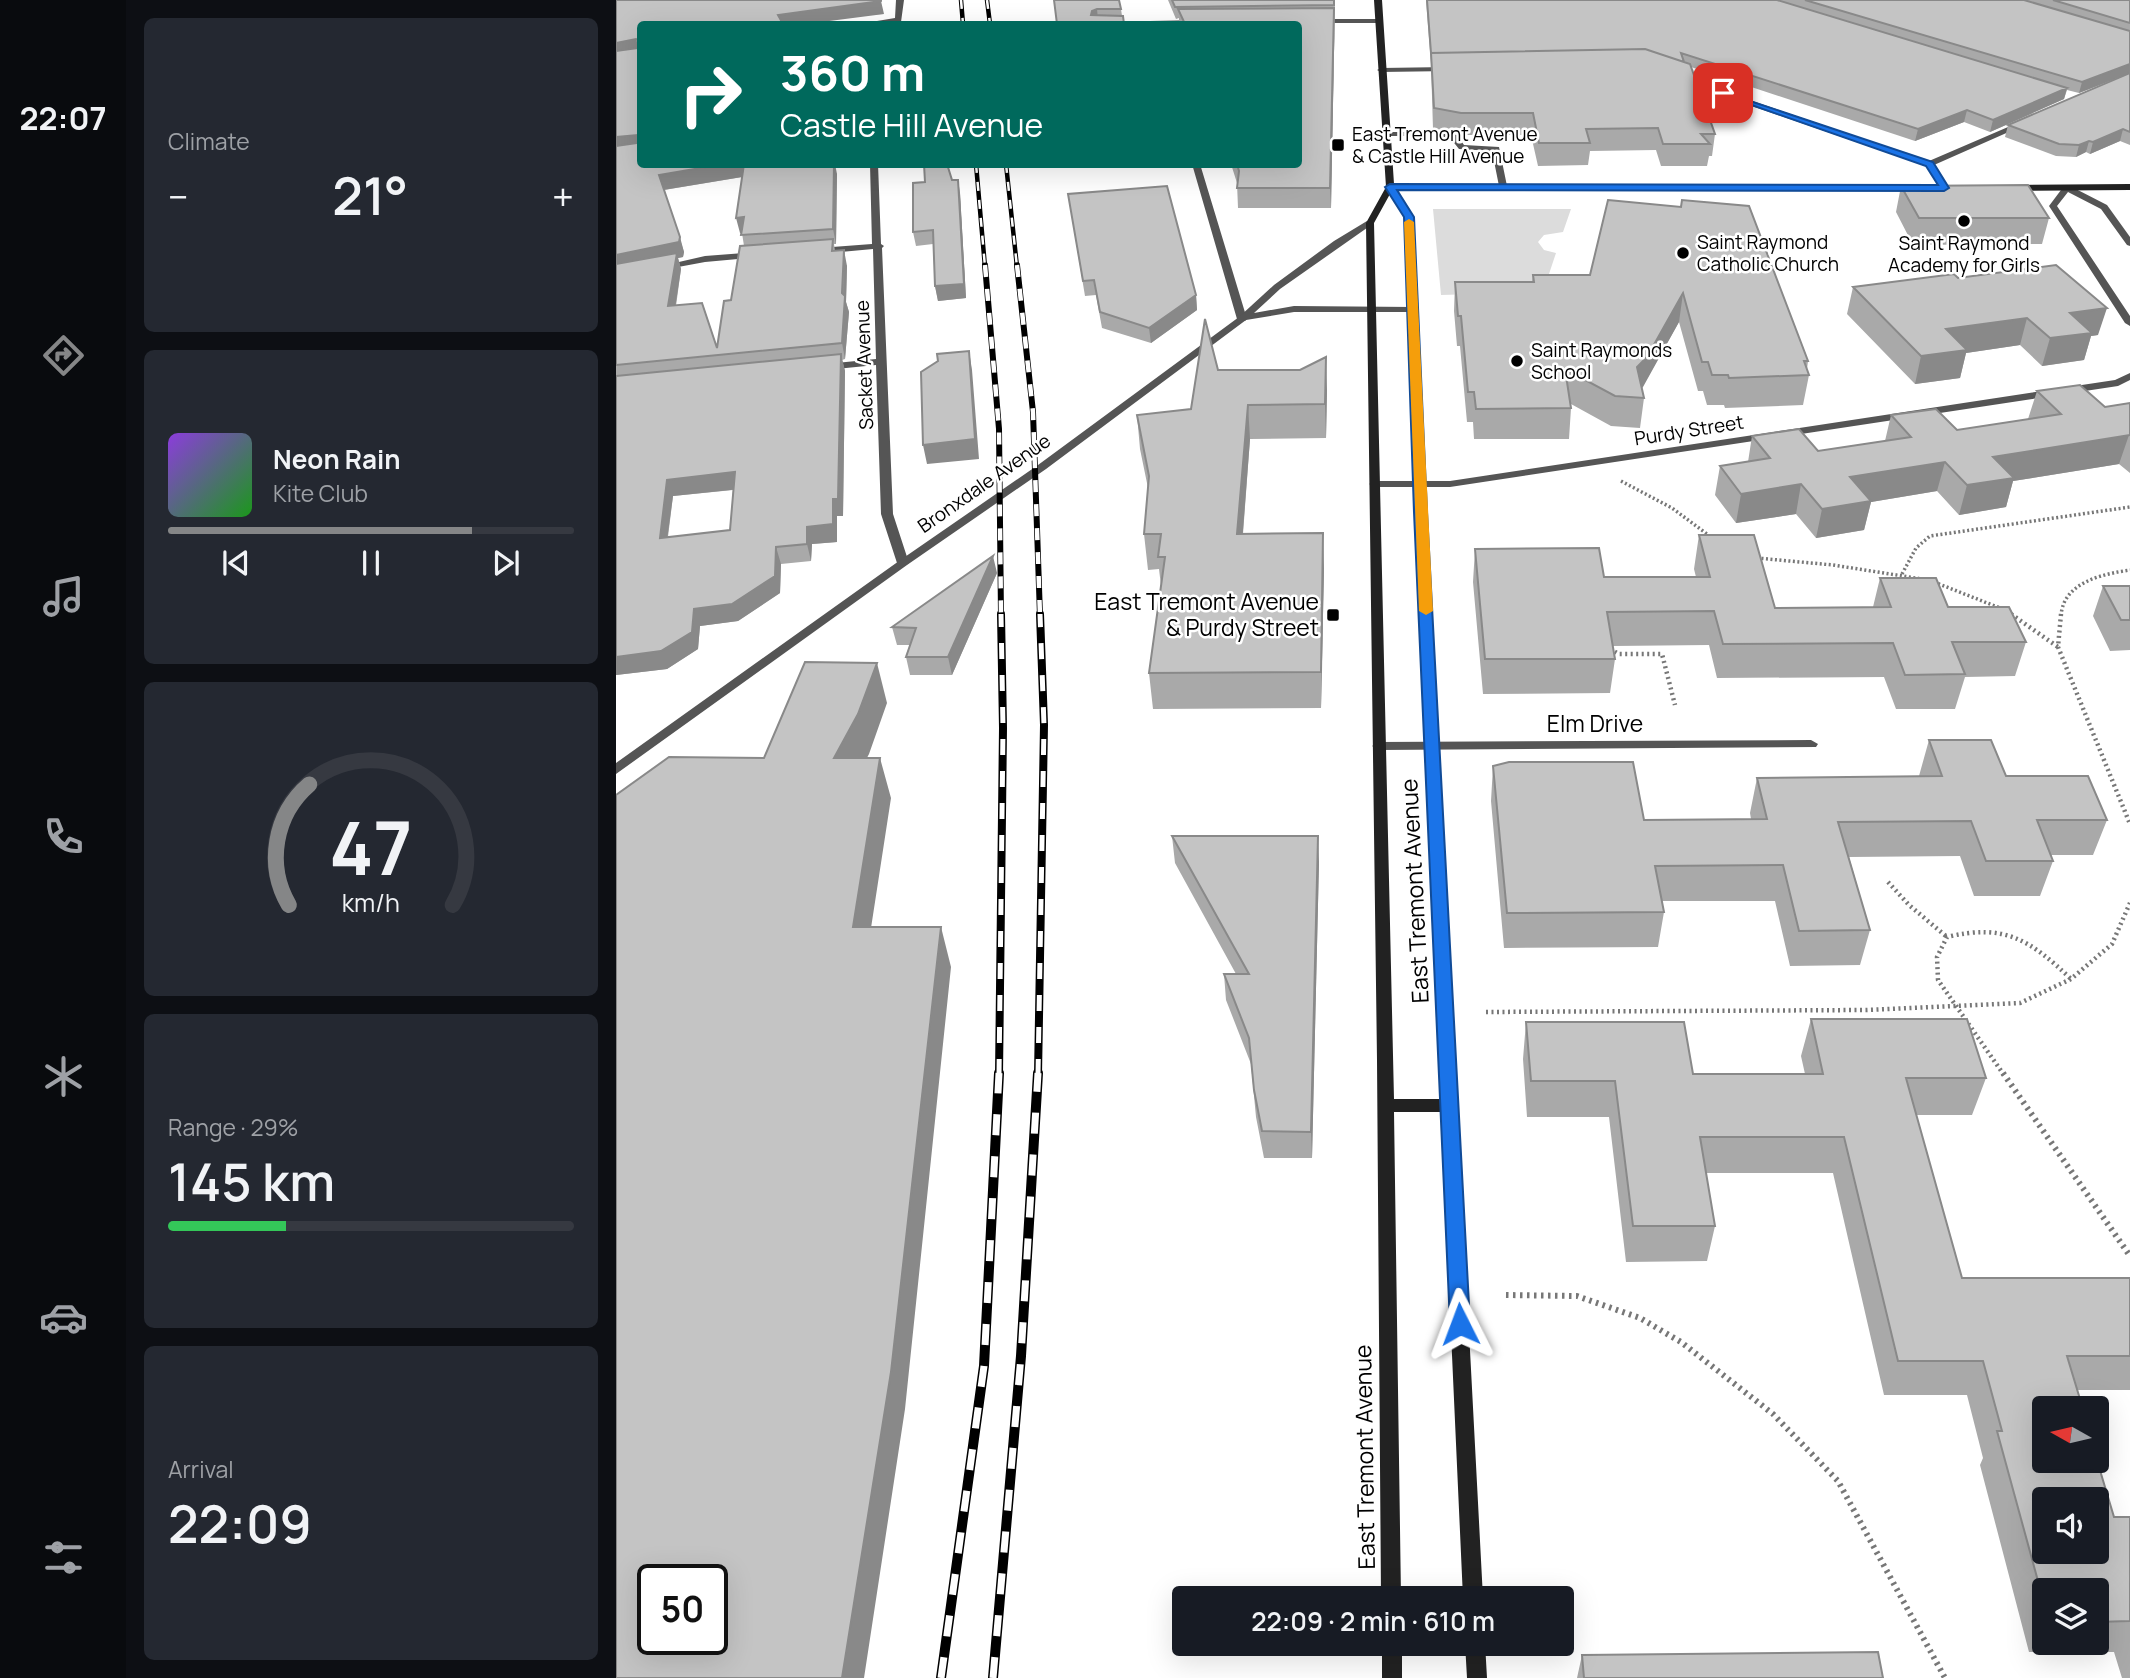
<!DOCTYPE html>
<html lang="en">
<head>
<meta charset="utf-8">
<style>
	:root { --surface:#171b24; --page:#242831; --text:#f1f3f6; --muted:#9ea1a6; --line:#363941; --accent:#858687 }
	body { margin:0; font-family:Manrope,sans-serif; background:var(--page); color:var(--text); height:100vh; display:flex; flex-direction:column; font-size:26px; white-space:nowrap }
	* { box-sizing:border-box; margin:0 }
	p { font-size:23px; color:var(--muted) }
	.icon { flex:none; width:38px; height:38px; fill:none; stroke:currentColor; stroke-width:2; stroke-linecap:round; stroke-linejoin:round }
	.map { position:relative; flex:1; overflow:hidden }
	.sheet { display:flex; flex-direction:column; gap:18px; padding:18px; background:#0d0f14; width:490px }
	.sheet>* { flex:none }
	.guide { position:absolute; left:21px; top:21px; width:665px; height:147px; border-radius:7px; box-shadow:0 7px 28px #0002; background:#00695c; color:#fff; overflow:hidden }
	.needle { width:46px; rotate:278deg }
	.controls { position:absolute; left:1416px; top:1396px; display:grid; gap:14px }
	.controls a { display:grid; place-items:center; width:77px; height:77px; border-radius:7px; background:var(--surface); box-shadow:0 7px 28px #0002; font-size:35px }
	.speed { position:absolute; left:21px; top:1564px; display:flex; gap:14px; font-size:35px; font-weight:700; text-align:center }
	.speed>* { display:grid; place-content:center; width:91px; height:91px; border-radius:50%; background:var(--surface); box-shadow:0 7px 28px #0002; line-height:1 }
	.speed .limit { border:4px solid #111; border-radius:10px; background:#fff; color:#111 }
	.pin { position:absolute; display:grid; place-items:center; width:60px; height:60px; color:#fff; margin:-30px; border-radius:14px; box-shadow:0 4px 10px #0006 }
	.me { position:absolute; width:77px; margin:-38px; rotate:357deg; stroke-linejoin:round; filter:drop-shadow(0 0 5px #0008) }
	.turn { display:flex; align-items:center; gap:24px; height:147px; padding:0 28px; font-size:32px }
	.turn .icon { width:91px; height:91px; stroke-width:2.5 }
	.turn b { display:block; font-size:49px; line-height:60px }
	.big { font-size:52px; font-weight:600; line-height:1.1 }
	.sheet .widget { flex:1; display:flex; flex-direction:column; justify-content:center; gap:10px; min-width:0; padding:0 24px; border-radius:10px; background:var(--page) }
	.sheet .dial { align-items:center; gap:0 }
	.dial svg { height:182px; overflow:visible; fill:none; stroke:var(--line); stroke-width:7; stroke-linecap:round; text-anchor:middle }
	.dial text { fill:var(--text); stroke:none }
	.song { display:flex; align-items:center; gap:21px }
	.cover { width:84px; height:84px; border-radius:10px; background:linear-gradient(135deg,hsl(270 70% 55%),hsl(120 70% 35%)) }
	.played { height:7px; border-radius:4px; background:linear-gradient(90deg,var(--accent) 75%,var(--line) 75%) }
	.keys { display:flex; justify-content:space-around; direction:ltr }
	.heat { display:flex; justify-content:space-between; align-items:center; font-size:38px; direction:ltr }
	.charge { height:10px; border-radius:5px; background:linear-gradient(90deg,#34c759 29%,var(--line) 0) }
	.trip { position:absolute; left:556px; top:1586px; width:402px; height:70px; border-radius:7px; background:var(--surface); box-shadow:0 7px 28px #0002; font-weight:600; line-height:70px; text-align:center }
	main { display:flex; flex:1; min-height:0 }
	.tab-bar { display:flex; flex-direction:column; width:126px; justify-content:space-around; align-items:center; background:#090b0e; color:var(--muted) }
	.tab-bar .icon { width:49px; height:49px }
	.tab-bar .current { color:var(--accent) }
	.tab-bar b { font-size:32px; color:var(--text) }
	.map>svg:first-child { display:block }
	.green { fill:#dcdcdc }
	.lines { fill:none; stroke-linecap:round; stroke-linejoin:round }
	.path-far2 { stroke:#777; stroke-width:3.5; stroke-dasharray:2 2.5; stroke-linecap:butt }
	.path-far1 { stroke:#777; stroke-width:4.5; stroke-dasharray:2 3.5; stroke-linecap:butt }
	.path { stroke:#777; stroke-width:6; stroke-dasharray:2.5 4.5; stroke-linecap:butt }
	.service { fill:#555; fill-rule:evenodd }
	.minor { fill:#555; fill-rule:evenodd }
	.tertiary { fill:#555; fill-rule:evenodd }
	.secondary { fill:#222; fill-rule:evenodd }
	.rail-far3-casing { stroke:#000; stroke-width:4.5 }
	.rail-far2-casing { stroke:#000; stroke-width:6 }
	.rail-far1-casing { stroke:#000; stroke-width:8 }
	.rail-casing { stroke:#000; stroke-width:10 }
	.rail-far3 { stroke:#fff; stroke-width:2.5; stroke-dasharray:9; stroke-linecap:butt }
	.rail-far2 { stroke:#fff; stroke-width:4.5; stroke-dasharray:12; stroke-linecap:butt }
	.rail-far1 { stroke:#fff; stroke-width:5; stroke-dasharray:16; stroke-linecap:butt }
	.rail { stroke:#fff; stroke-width:7; stroke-dasharray:21; stroke-linecap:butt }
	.wall { fill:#a9a9a9; fill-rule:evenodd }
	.shaded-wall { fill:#898989 }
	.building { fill:#c4c4c4; stroke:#898989; stroke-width:2; fill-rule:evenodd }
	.route { fill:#1a73e8; stroke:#114b97; stroke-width:2 }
	.slow { fill:#f59e0b }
	.poi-dot { fill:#000; stroke:#fff; stroke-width:2.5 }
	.labels { text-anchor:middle; stroke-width:5; stroke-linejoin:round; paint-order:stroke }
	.far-poi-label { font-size:19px; fill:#000; stroke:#fff; text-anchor:start }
	.far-street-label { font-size:19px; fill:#000; stroke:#fff }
	.poi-label { font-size:23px; fill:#000; stroke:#fff; text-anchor:end }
	.street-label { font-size:23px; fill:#000; stroke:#fff }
</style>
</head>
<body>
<main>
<nav class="tab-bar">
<b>22:07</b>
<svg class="icon current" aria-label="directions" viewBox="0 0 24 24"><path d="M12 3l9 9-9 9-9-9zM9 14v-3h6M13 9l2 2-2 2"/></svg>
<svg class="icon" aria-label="music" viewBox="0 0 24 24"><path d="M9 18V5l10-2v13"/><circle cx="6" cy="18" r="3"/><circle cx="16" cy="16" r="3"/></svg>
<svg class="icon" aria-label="phone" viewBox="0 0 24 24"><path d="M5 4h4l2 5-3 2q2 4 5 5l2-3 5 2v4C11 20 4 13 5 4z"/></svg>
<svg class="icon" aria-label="climate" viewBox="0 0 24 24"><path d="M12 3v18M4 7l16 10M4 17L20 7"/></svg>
<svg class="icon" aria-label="car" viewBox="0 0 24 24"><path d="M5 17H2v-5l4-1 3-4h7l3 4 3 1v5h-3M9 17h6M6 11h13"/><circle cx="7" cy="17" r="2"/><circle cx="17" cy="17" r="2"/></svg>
<svg class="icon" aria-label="filters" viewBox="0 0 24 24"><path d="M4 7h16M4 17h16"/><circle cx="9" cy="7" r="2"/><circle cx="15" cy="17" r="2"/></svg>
</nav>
<section class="sheet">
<div class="widget"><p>Climate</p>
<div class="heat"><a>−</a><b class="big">21°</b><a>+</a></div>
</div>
<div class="widget">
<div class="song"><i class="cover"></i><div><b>Neon Rain</b><p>Kite Club</p></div></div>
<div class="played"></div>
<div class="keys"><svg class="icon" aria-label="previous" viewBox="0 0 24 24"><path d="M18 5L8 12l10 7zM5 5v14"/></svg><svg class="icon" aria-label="pause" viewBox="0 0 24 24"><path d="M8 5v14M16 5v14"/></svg><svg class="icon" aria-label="next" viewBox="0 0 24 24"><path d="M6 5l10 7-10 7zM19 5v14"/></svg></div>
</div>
<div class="widget dial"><svg viewBox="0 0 100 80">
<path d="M14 69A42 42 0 1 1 86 69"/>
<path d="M14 69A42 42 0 0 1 23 16" stroke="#858687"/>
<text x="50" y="56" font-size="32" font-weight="700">47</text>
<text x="50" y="72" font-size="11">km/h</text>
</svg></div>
<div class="widget"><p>Range · 29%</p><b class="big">145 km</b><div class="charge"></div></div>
<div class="widget"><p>Arrival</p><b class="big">22:09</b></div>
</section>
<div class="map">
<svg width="1514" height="1678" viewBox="0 0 1514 1678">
	<rect width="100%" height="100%" fill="#fff"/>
	<path class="green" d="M817 209H955L947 232 928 235 922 242 928 250 940 253 927 292 825 295Z"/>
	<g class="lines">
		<path class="path-far2" d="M1005 481 1056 508 1095 537
			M1141 558 1217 565 1306 579
			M1286 574 1300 548 1314 536 1514 507
			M1318 582 1384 608
			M1395 614 1398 616
			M1445 616C1447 582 1487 574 1514 570"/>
		<path class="path-far1" d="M1395 614 1442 647
			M1445 614 1442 647 1514 824
			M994 649 1003 654H1046L1059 705
			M1272 882 1293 905 1331 937
			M870 1012 1250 1010 1404 1003 1455 979 1496 944 1514 903
			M1388 1075 1322 980 1321 957 1331 937C1389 923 1414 940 1455 979"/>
		<path class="path" d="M1387 1073 1514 1256
			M890 1295 961 1296 1024 1318 1065 1342 1157 1414 1222 1481 1329 1678"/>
		<path class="service" d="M767 132H822L841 135 848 145 883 147 891 186 887 189 883 186 876 151 843 149 835 139 822 136H767Z"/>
		<path class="minor" d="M280 0H288L285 22 255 24V22L279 18Z
			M698 19H762L766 21 762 23H701Z
			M586 20 583 24H478L482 22Z
			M832 67H835V71L765 72 761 70 765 68Z
			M1063 76 1313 161 1406 121 1413 123 1318 165 1332 188 1328 191 1325 190 1310 166 1060 80 1059 78Z
			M254 164H262L265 244 268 246 266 248 277 514 293 563 287 567 281 563 265 514 260 365 210 370 205 367 210 364 260 359 257 249 203 254 198 251 203 248 256 244Z
			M576 164H584L631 319 629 321 621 319Z
			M141 252 146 255 144 257 89 262 46 270 41 267 89 256Z
			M1514 373V380L1502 386 834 487H759L753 484 759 481H834L1499 380Z
			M1195 740 1202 744 1200 747 763 750 756 746 763 742Z"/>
		<path class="tertiary" d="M1448 186H1454L1491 205 1514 237V246L1511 245 1485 209 1452 192 1441 206 1514 316V326L1509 323 1433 206Z
			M751 221 758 223 664 289 638 313 678 306 797 307 800 308V312H678L630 320 430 469 291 565 0 774V763L283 561 422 465 623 317 658 285 718 241Z"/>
		<path class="secondary" d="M758 0H766L778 184 1301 185 1305 188 1301 191 780 190 797 217 810 512 867 1598H847L825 1112H778L785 1598H765L761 1060 750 223 770 187ZM774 194 789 217 798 512 825 1099H778L758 223Z
			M1514 184V190L1395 191 1391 188 1395 185Z
			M766 1643H786V1678H766Z
			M849 1643H869L871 1678H851Z"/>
		<defs>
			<path id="rail-far3" d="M345 0 347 24
				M371 0 374 24
				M360 164 369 267
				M390 164 401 267"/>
			<path id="rail-far2" d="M369 265 383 429 385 616
				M401 265 417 412 424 616"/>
			<path id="rail-far1" d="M383 1075 387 728 385 614
				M422 1075 428 725 424 614"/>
			<path id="rail" d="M325 1678 368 1366 383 1073
				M377 1678 405 1356 422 1073"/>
		</defs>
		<use href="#rail-far3" class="rail-far3-casing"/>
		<use href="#rail-far2" class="rail-far2-casing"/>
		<use href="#rail-far1" class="rail-far1-casing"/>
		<use href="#rail" class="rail-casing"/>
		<use href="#rail-far3" class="rail-far3"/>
		<use href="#rail-far2" class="rail-far2"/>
		<use href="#rail-far1" class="rail-far1"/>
		<use href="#rail" class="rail"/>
	</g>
	<path class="wall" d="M0 0 268 14 24 24 221 174 220 244H218L219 251 231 266 230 302 233 312 229 359 226 360 229 371 227 516H221V542L196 544 195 561 165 564 164 593 122 621 84 626 82 649 51 669 0 675ZM126 177 124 233H126L128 246 115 300 101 348 60 306 65 269 62 258 67 257 68 252 48 190ZM117 490 114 530 52 537 57 496Z
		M438 0 505 9 506 16 508 24Z
		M552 0H719L715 208H622L621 183 615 164H682V24H563V18L560 19Z
		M810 0H1514V145L1504 141 1474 154 1470 152 1460 157 1440 156 1389 137 1392 125 1508 76 1463 93 1451 90 1448 99 1374 132 1348 122 1299 141 1075 67 1099 134 1096 156H1093L1091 166H1045L1040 150 974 151 972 165 922 166 915 135H844L817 129 815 64Z
		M336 180 344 193 350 298 322 301 319 286 317 244 300 246 297 232Z
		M1285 186 1433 218 1426 244 1297 245 1280 212Z
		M452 194 580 295 581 310 535 343 486 328 480 295 469 296Z
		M992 200 1192 361 1191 369 1193 375 1187 405 1109 408 1108 405H1091L1087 391H1082L1063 322 1025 389 1028 398 1024 428 995 426 955 404V408L953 439H858L857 422H851L844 346H841L838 311 839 282H916L917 275H974Z
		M1342 278 1482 335 1475 336 1468 360 1426 366 1404 345 1350 353 1344 378 1299 384 1231 314 1237 287Z
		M602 370 711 390 710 438 634 439 627 534 708 568 705 708 537 709 533 673 545 586 543 569 532 570 528 534 532 488 524 449 521 415 575 409Z
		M1421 391 1489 407 1514 403V473L1503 464 1397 481 1390 507 1343 515 1321 491 1255 502 1248 530 1200 538 1180 514 1120 523 1099 495 1104 466 1132 462 1136 436 1202 451 1269 441 1275 415 1341 430 1412 419Z
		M1083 535 1159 608 1257 607 1264 578 1332 607 1410 642 1399 676 1349 677 1339 709H1280L1268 677 1101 678 1093 645 997 646 999 659 994 693 867 694 857 582 859 549 988 577H1080L1078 569Z
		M381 573 336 675H294L290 657 294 645H281L276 627Z
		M1487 586H1514V650L1494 651 1477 616Z
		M1313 740 1390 776 1491 820 1477 855H1435L1437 861 1424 896H1358L1344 856 1233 857 1254 930 1244 965 1174 966 1159 901H1046L1048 912 1042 947 888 948 875 801 877 766 1028 820 1135 819 1134 813 1141 778 1303 776Z
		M556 836 703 862 696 1158H648L640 1117 635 1064 610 1000 608 974H620L559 863Z
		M1195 1019 1370 1078 1356 1115H1300L1346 1278H1514V1390H1461L1498 1517H1514V1678H1506L1498 1652H1413L1364 1465 1367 1458 1351 1395H1268L1217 1173H1090L1099 1226 1091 1261 1010 1262 993 1117H911L907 1059 910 1022 1077 1074H1189L1185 1056ZM1428 1591H1480V1643H1428Z
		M966 1655 1267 1678H961Z"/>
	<path class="shaded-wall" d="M719 0 715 208 714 188Z
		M265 1 268 14 190 24H164L162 15Z
		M481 9 482 19 475 15 476 11Z
		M20 39 24 52 0 57V43Z
		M1514 64V73L1463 93 1466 82Z
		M1451 88 1448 99 1374 132 1377 120Z
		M1351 110 1348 122 1299 141 1302 129Z
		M1507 129 1504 141 1474 154 1477 142Z
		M21 135 24 145 0 152V137Z
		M1473 141 1470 152 1460 157 1463 145Z
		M108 164H129L132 176 47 190 43 175Z
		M218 164H219L221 174 220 244 217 229Z
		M342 180 344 193 350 298 322 301 319 286Z
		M128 217 132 232 124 233 120 218Z
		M64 237 68 252 67 257 62 258 65 269 57 322 0 271V255Z
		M228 250 231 266 230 302 233 312 229 359 226 343Z
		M1067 293 1063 322 1027 387 1017 397 1021 367Z
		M580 295 581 310 535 343 533 328Z
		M1491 308 1482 335 1475 336 1468 360 1426 366 1434 338 1454 313Z
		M1411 318 1404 345 1350 353 1344 378 1299 384 1305 356 1330 329Z
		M353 351 356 370 363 459 311 464 307 445Z
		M225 354 229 371 227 516H221V542L196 544 195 561 191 544V527L217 499Z
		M710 357 711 390 710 438 709 404Z
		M632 405 634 439 624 569 621 534Z
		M1513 435 1503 464 1397 481 1390 507 1343 515 1351 485 1377 457Z
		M1329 462 1321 491 1255 502 1248 530 1200 538 1206 509 1234 477Z
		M119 472 124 489 57 496 49 555 44 538 51 480Z
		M1185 484 1180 514 1120 523 1125 494Z
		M707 533 708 568 705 708V672Z
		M160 547 165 564 164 593 122 621 84 626 82 649 51 669 0 675V657L78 609Z
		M377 556 381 573 336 675 332 657Z
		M261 663 271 703 253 754 230 798 218 758Z
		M264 758 275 798 249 967 237 927Z
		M702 836 703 862 696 1158 695 1132Z
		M325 927 335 967 289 1409 248 1678H226Z"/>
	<path class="building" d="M0 0H265V1L162 15 167 24H24V164H108L43 175 64 237 63 242 0 255V146L20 143 21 135 0 137V51L21 48 23 41 20 39 0 43Z
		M438 0H503L505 9H481L476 11 475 15 507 16 508 24H441Z
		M556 0H718V5L559 7Z
		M811 0H1161L1451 88 1377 120 1351 110 1302 129 1065 53 1068 62 1029 49 815 53Z
		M1189 0H1408L1514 31V64L1466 82Z
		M1437 0H1514V23Z
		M718 8 714 188H621L623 171 621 164H682V24H569L562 9Z
		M1029 49 1074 64 1099 134H1085L1094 144H1047L1042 128 970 129 974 143H923L917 113H845L818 108 815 53Z
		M1514 73V132L1507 129 1477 142 1473 141 1463 145 1443 144 1392 125Z
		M128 164H218L217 229 125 235 128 217 120 218Z
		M308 164H331L336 180H342L348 284 319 286 317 230 297 232V183L309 182Z
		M1412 185 1433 218H1303L1285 186Z
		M551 186 580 295 533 328 484 312 478 280 467 281 452 194Z
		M992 200 1065 207 1066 200 1133 206 1192 361H1188L1193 375 1113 378 1112 375H1096L1092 362H1086L1067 293 1031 357 1021 367 1028 398 999 396 949 369 955 408 860 409 858 392H852L845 316H842L839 282H918L917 275H974Z
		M217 239 216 251 228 250 226 293 229 296 226 343 0 365V264L61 253 52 306 86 303 101 348 108 301 115 300 124 246Z
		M1440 265 1491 308 1454 313 1476 333 1434 338 1411 318 1330 329 1351 350 1305 356 1237 287 1338 274 1342 278Z
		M589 319 602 370H684L710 357 709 404 632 405 621 534 707 533 705 672 533 673 549 557H542L545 534H528L533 476 521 415 575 409Z
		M353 351 359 439 307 445 305 372 322 361 321 354Z
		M225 354 222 499H217V524L191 527V544L160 547 159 576 116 604 78 609 76 632 45 651 0 657V376ZM119 472 114 530 44 538 51 480Z
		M1464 385 1489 407 1514 403V435L1377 457 1398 478 1351 485 1329 462 1234 477 1255 501 1206 509 1185 484 1125 494 1104 466 1154 458 1136 436 1183 429 1202 451 1295 437 1275 415 1320 409 1341 430 1445 414 1421 391Z
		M1083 535H1138L1159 608 1275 607 1264 578H1320L1332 607H1393L1410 642H1336L1349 674 1289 675 1277 643 1107 644 1098 611 991 612 999 659H869L859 549 983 548 988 577H1094Z
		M377 556 332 657H290L300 628 276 627Z
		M1487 586H1514V620H1505Z
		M189 662 261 663 242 714 218 758H264L237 927H325L275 1372 226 1678H0V795L53 757 148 758ZM37 1580H96V1640H37Z
		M1313 740H1375L1390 776H1472L1491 820H1421L1437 861H1370L1355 821 1222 822 1254 930 1183 931 1167 865 1039 866 1048 912 891 913 877 766 893 762H1017L1028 820 1151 819 1141 778 1326 776Z
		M556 836H702L695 1132 646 1131 638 1090 633 1038 608 974H633Z
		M1195 1019H1351L1370 1078H1290L1346 1278H1514V1356H1451L1467 1409H1428V1461H1480V1457L1498 1517H1514V1621L1480 1622V1591H1428V1603L1381 1431H1386L1367 1361H1282L1228 1137H1084L1099 1226H1017L999 1081H915L910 1022H1068L1077 1074H1207ZM1428 1500H1480V1552H1428Z
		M1262 1652 1267 1678H968L966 1655Z"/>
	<path class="route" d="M1104 91 1317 162 1333 188 1328 191 781 190 798 217 811 512 854 1324 851 1331 844 1334 837 1331 834 1324 798 512 788 217 769 187 774 184 1322 185 1310 166 1104 94Z"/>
	<path class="slow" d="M793 219 798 222 817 611 810 615 803 611 788 222Z"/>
	<g class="poi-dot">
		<rect x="715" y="138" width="14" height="14" rx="3.5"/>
		<circle cx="1348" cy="221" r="7"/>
		<circle cx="1067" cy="253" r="7"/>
		<circle cx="901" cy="361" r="7"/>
		<rect x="710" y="608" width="14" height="14" rx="3.5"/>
	</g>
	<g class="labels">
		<g class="far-poi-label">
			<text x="736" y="141">East Tremont Avenue<tspan x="736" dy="22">&amp; Castle Hill Avenue</tspan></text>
			<text x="1081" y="249">Saint Raymond<tspan x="1081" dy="22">Catholic Church</tspan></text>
			<text x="1348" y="250" text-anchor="middle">Saint Raymond<tspan x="1348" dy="22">Academy for Girls</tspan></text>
			<text x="915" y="357">Saint Raymonds<tspan x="915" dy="22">School</tspan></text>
		</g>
		<g class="far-street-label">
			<text transform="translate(248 365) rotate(-92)" y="7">Sacket Avenue</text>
			<text transform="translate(1073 430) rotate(-9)" y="7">Purdy Street</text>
			<text transform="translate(368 483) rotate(-35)" y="7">Bronxdale Avenue</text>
		</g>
		<g class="poi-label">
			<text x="703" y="610">East Tremont Avenue<tspan x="703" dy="26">&amp; Purdy Street</tspan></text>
		</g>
		<g class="street-label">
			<text x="979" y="732">Elm Drive</text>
			<text transform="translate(799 891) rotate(-93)" y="8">East Tremont Avenue</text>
			<text transform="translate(749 1457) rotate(-91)" y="8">East Tremont Avenue</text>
		</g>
	</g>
</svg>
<div class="controls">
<a><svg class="needle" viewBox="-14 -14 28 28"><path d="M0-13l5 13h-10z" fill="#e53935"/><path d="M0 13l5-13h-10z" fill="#9ea1a6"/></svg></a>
<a><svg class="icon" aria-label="sound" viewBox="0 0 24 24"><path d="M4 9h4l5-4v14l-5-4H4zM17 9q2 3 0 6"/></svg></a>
<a><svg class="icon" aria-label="layers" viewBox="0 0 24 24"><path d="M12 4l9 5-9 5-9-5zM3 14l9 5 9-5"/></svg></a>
</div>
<div class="speed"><div class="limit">50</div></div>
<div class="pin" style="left:1107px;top:93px;background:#d93025"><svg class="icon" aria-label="arrive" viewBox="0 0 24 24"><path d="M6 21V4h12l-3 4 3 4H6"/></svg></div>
<svg class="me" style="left:844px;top:1324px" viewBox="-20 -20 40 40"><path d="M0-17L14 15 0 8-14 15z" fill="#1a73e8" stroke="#fff" stroke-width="4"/></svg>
<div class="trip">22:09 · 2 min · 610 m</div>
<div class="guide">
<div class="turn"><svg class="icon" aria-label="right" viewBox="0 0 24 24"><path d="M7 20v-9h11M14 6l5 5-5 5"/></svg><div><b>360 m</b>Castle Hill Avenue</div></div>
</div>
</div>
</main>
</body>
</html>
